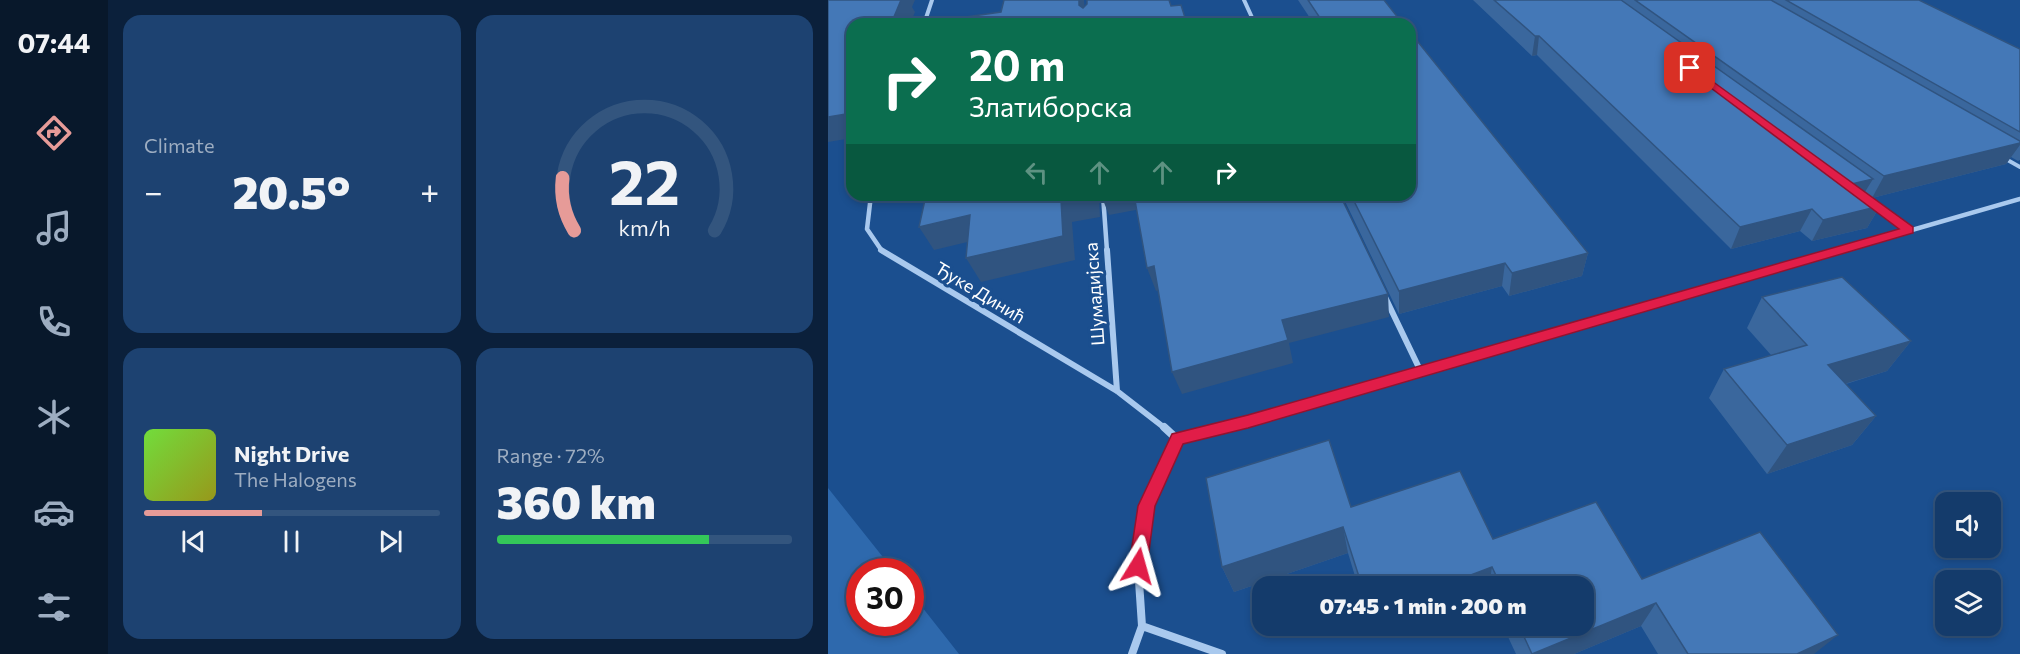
<!DOCTYPE html>
<html lang="en">
<head>
<meta charset="utf-8">
<style>
	:root { --surface:#143b6b; --page:#1d4271; --text:#f1f3f6; --muted:#9dadc1; --line:#33557e; --accent:#e69b98 }
	body { margin:0; font-family:Commissioner,sans-serif; background:var(--page); color:var(--text); height:100vh; display:flex; flex-direction:column; font-size:22px; white-space:nowrap }
	* { box-sizing:border-box; margin:0 }
	p { font-size:20px; color:var(--muted) }
	.icon { flex:none; width:33px; height:33px; fill:none; stroke:currentColor; stroke-width:2; stroke-linecap:round; stroke-linejoin:round }
	.map { position:relative; flex:1; overflow:hidden }
	.sheet { display:flex; flex-direction:column; gap:15px; padding:15px; background:#0b203b; width:720px }
	.sheet>* { flex:none }
	.guide { position:absolute; left:18px; top:18px; width:570px; height:183px; border-radius:18px; box-shadow:0 3px 9px #0003,0 0 0 2px var(--line); background:#0b6e4f; color:#fff; overflow:hidden }
	.controls { position:absolute; left:1107px; top:492px; display:grid; gap:12px }
	.controls a { display:grid; place-items:center; width:66px; height:66px; border-radius:12px; background:var(--surface); box-shadow:0 3px 9px #0003,0 0 0 2px var(--line); font-size:30px }
	.speed { position:absolute; left:18px; top:558px; display:flex; gap:12px; font-size:30px; font-weight:700; text-align:center }
	.speed>* { display:grid; place-content:center; width:78px; height:78px; border-radius:50%; background:var(--surface); box-shadow:0 3px 9px #0003,0 0 0 2px var(--line); line-height:1 }
	.speed .limit { border:9px solid #d22; background:#fff; color:#111 }
	.pin { position:absolute; display:grid; place-items:center; width:51px; height:51px; color:#fff; margin:-26px; border-radius:12px; box-shadow:0 3px 9px #0006 }
	.me { position:absolute; width:66px; margin:-33px; rotate:8deg; stroke-linejoin:round; filter:drop-shadow(0 0 4px #0008) }
	.turn { display:flex; align-items:center; gap:21px; height:126px; padding:0 24px; font-size:27px }
	.turn .icon { width:78px; height:78px; stroke-width:2.5 }
	.turn b { display:block; font-size:42px; line-height:51px }
	.lanes { display:flex; align-items:center; height:57px; padding:0 24px; background:#0003; justify-content:center; gap:30px; direction:ltr }
	.lanes .off { opacity:.35 }
	.big { font-size:45px; font-weight:800; line-height:1.1 }
	.sheet .tile { flex:1; display:flex; flex-direction:column; justify-content:center; gap:9px; min-width:0; padding:0 21px; border-radius:18px; background:var(--page) }
	.sheet .dial { align-items:center; gap:0 }
	.dial svg { height:156px; overflow:visible; fill:none; stroke:var(--line); stroke-width:7; stroke-linecap:round; text-anchor:middle }
	.dial text { fill:var(--text); stroke:none }
	.song { display:flex; align-items:center; gap:18px }
	.cover { width:72px; height:72px; border-radius:9px; background:linear-gradient(135deg,hsl(100 70% 55%),hsl(60 70% 35%)) }
	.played { height:6px; border-radius:3px; background:linear-gradient(90deg,var(--accent) 40%,var(--line) 40%) }
	.keys { display:flex; justify-content:space-around; direction:ltr }
	.heat { display:flex; justify-content:space-between; align-items:center; font-size:33px; direction:ltr }
	.charge { height:9px; border-radius:4px; background:linear-gradient(90deg,#34c759 72%,var(--line) 0) }
	.sheet .tiles { flex:1; display:grid; gap:15px; grid-template-columns:repeat(2,1fr) }
	.trip { position:absolute; left:424px; top:576px; width:342px; height:60px; border-radius:18px; background:var(--surface); box-shadow:0 3px 9px #0003,0 0 0 2px var(--line); font-weight:800; line-height:60px; text-align:center }
	main { display:flex; flex:1; min-height:0 }
	.menu { display:flex; flex-direction:column; width:108px; justify-content:space-around; align-items:center; background:#08182b; color:var(--muted) }
	.menu .icon { width:42px; height:42px }
	.menu .active { color:var(--accent) }
	.menu b { font-size:27px; color:var(--text) }
	.map>svg:first-child { display:block }
	.green { fill:#2e69ad }
	.lines { fill:none; stroke-linecap:round; stroke-linejoin:round }
	.service { stroke:#a9c9ee; stroke-width:4 }
	.minor-far3 { stroke:#a9c9ee; stroke-width:4 }
	.minor-far2 { stroke:#a9c9ee; stroke-width:4.5 }
	.minor-far1 { stroke:#a9c9ee; stroke-width:6 }
	.minor { stroke:#a9c9ee; stroke-width:8 }
	.wall { fill:#3a679d }
	.shaded-wall { fill:#305480 }
	.building { fill:#4478b7; stroke:#305480; stroke-width:1.5 }
	.route { fill:#e11d48; stroke:#92132f; stroke-width:1.5 }
	.labels { text-anchor:middle; stroke-width:6; stroke-linejoin:round; paint-order:stroke }
	.street-label { font-size:18px; fill:#fff; stroke:#1b4f8f }
</style>
</head>
<body>
<main>
<nav class="menu">
<b>07:44</b>
<svg class="icon active" aria-label="directions" viewBox="0 0 24 24"><path d="M12 3l9 9-9 9-9-9zM9 14v-3h6M13 9l2 2-2 2"/></svg>
<svg class="icon" aria-label="music" viewBox="0 0 24 24"><path d="M9 18V5l10-2v13"/><circle cx="6" cy="18" r="3"/><circle cx="16" cy="16" r="3"/></svg>
<svg class="icon" aria-label="phone" viewBox="0 0 24 24"><path d="M5 4h4l2 5-3 2q2 4 5 5l2-3 5 2v4C11 20 4 13 5 4z"/></svg>
<svg class="icon" aria-label="climate" viewBox="0 0 24 24"><path d="M12 3v18M4 7l16 10M4 17L20 7"/></svg>
<svg class="icon" aria-label="car" viewBox="0 0 24 24"><path d="M5 17H2v-5l4-1 3-4h7l3 4 3 1v5h-3M9 17h6M6 11h13"/><circle cx="7" cy="17" r="2"/><circle cx="17" cy="17" r="2"/></svg>
<svg class="icon" aria-label="filters" viewBox="0 0 24 24"><path d="M4 7h16M4 17h16"/><circle cx="9" cy="7" r="2"/><circle cx="15" cy="17" r="2"/></svg>
</nav>
<section class="sheet">
<div class="tiles">
<div class="tile"><p>Climate</p>
<div class="heat"><a>−</a><b class="big">20.5°</b><a>+</a></div>
</div>
<div class="tile dial"><svg viewBox="0 0 100 80">
<path d="M14 69A42 42 0 1 1 86 69"/>
<path d="M14 69A42 42 0 0 1 8 42" stroke="#e69b98"/>
<text x="50" y="56" font-size="32" font-weight="700">22</text>
<text x="50" y="72" font-size="11">km/h</text>
</svg></div>
<div class="tile">
<div class="song"><i class="cover"></i><div><b>Night Drive</b><p>The Halogens</p></div></div>
<div class="played"></div>
<div class="keys"><svg class="icon" aria-label="previous" viewBox="0 0 24 24"><path d="M18 5L8 12l10 7zM5 5v14"/></svg><svg class="icon" aria-label="pause" viewBox="0 0 24 24"><path d="M8 5v14M16 5v14"/></svg><svg class="icon" aria-label="next" viewBox="0 0 24 24"><path d="M6 5l10 7-10 7zM19 5v14"/></svg></div>
</div>
<div class="tile"><p>Range · 72%</p><b class="big">360 km</b><div class="charge"></div></div>
</div>
</section>
<div class="map">
<svg width="1192" height="654" viewBox="0 0 1192 654">
	<rect width="100%" height="100%" fill="#1b4f8f"/>
	<path class="green" d="M0 488 66 571 32 572V622H82L83 593 131 654H0Z"/>
	<g class="lines">
		<path class="service" d="M1176 158 1192 167"/>
		<path class="minor-far3" d="M416 0 427 24
			M96 24 104 0"/>
		<path class="minor-far2" d="M43 195 39 229 54 251
			M275 195 279 251
			M1046 205 1080 230
			M1011 251 1192 199"/>
		<path class="minor-far1" d="M53 250 289 391 338 429
			M279 250 289 391
			M557 297 593 372
			M394 429 1016 250"/>
		<path class="minor" d="M336 427 349 439 400 427
			M349 439 319 505 310 566 314 626 394 654
			M304 654 314 626"/>
	</g>
	<path class="wall" d="M470 0H556L575 24H486Z
		M645 0H1091L1192 49V160L1190 161 1183 157 1178 164 1044 198 1037 193 1036 194 1052 206 1039 228 984 241 972 231 903 249 709 55 704 56Z
		M514 195H582L760 253 754 276 681 296 674 286 571 314Z
		M934 297 1083 341 1059 371 1018 384 1048 416 1024 445 939 474 881 398 896 369 943 355 919 328Z
		M523 507 665 539 814 579 986 654H830L813 626 746 654H688L675 626H756V586H530L520 553 406 592 394 567Z"/>
	<path class="shaded-wall" d="M73 0H87L84 7 87 12 82 24H63Z
		M251 0H256L258 24 251 5Z
		M707 36H711L709 55 704 56Z
		M24 113V138L0 142V117Z
		M1192 143V145L1178 164 1044 198 1056 176Z
		M1045 179 1032 200 1023 184Z
		M256 195H271L272 217 244 222 247 260 153 282 138 258 233 199Z
		M273 195H308L313 209 281 215Z
		M1052 206 1039 228 984 241 995 220Z
		M984 209 972 231 903 249 912 227Z
		M142 215 156 238 106 250 91 227Z
		M760 253 754 276 681 296 684 273Z
		M677 263 674 286 571 314V291Z
		M326 266 334 289 328 291 319 268Z
		M560 294 561 317 461 343 465 363 354 394 344 372 454 320Z
		M1083 341 1059 371 980 395 1000 365Z
		M1048 416 1024 445 939 474 959 445Z
		M515 527 520 553 406 592 394 567Z
		M664 567 661 586H614Z
		M828 603 813 626 746 654H704Z
		M545 626H574L546 636Z
		M1010 635 986 654H969Z"/>
	<path class="building" d="M0 0H73L63 24H24V113L0 117Z
		M176 0H251V5L255 8 259 4V0H341L343 6 353 5 359 24H88L173 12Z
		M480 0H556L575 24H496Z
		M666 0H793L1045 179 1023 184 1052 206 995 220 984 209 912 227 711 36H707Z
		M807 0H943L1192 141V143L1056 176Z
		M958 0H1091L1192 49V132Z
		M407 21 408 24H382Z
		M582 32 760 253 684 273 677 263 571 291 523 195H582Z
		M98 195H256L233 199 235 236 138 258 142 215 91 227Z
		M306 195H512L560 294 454 320 460 340 344 372 326 266 319 268Z
		M1014 277 1083 341 1000 365 1048 416 959 445 896 369 979 345 934 297Z
		M501 440 523 507 632 471 665 539 768 502 814 579 932 532 1010 635 969 654H860L828 603 704 654 691 626H756V586H673L664 567 614 586H534L515 527 394 567 378 478Z"/>
	<path class="route" d="M862 65 1085 227V233L420 428 355 444 327 506 319 566 316 572 310 575 303 572 301 566 310 506 344 434 420 415 1071 229 859 70 858 68Z"/>
	<g class="labels">
		<g class="street-label">
			<text transform="translate(152 293) rotate(31)" y="6">Ђуке Динић</text>
			<text transform="translate(267 294) rotate(-94)" y="6">Шумадијска</text>
		</g>
	</g>
</svg>
<div class="controls">
<a><svg class="icon" aria-label="sound" viewBox="0 0 24 24"><path d="M4 9h4l5-4v14l-5-4H4zM17 9q2 3 0 6"/></svg></a>
<a><svg class="icon" aria-label="layers" viewBox="0 0 24 24"><path d="M12 4l9 5-9 5-9-5zM3 14l9 5 9-5"/></svg></a>
</div>
<div class="speed"><div class="limit">30</div></div>
<div class="pin" style="left:862px;top:68px;background:#d93025"><svg class="icon" aria-label="arrive" viewBox="0 0 24 24"><path d="M6 21V4h12l-3 4 3 4H6"/></svg></div>
<svg class="me" style="left:310px;top:566px" viewBox="-20 -20 40 40"><path d="M0-17L14 15 0 8-14 15z" fill="#e11d48" stroke="#fff" stroke-width="4"/></svg>
<div class="trip">07:45 · 1 min · 200 m</div>
<div class="guide">
<div class="turn"><svg class="icon" aria-label="right" viewBox="0 0 24 24"><path d="M7 20v-9h11M14 6l5 5-5 5"/></svg><div><b>20 m</b>Златиборска</div></div>
<div class="lanes"><svg class="icon off" aria-label="left" viewBox="0 0 24 24"><path d="M17 20v-9H6M10 6l-5 5 5 5"/></svg><svg class="icon off" aria-label="ahead" viewBox="0 0 24 24"><path d="M12 20V5M6 11l6-6 6 6"/></svg><svg class="icon off" aria-label="ahead" viewBox="0 0 24 24"><path d="M12 20V5M6 11l6-6 6 6"/></svg><svg class="icon" aria-label="right" viewBox="0 0 24 24"><path d="M7 20v-9h11M14 6l5 5-5 5"/></svg></div>
</div>
</div>
</main>
</body>
</html>
